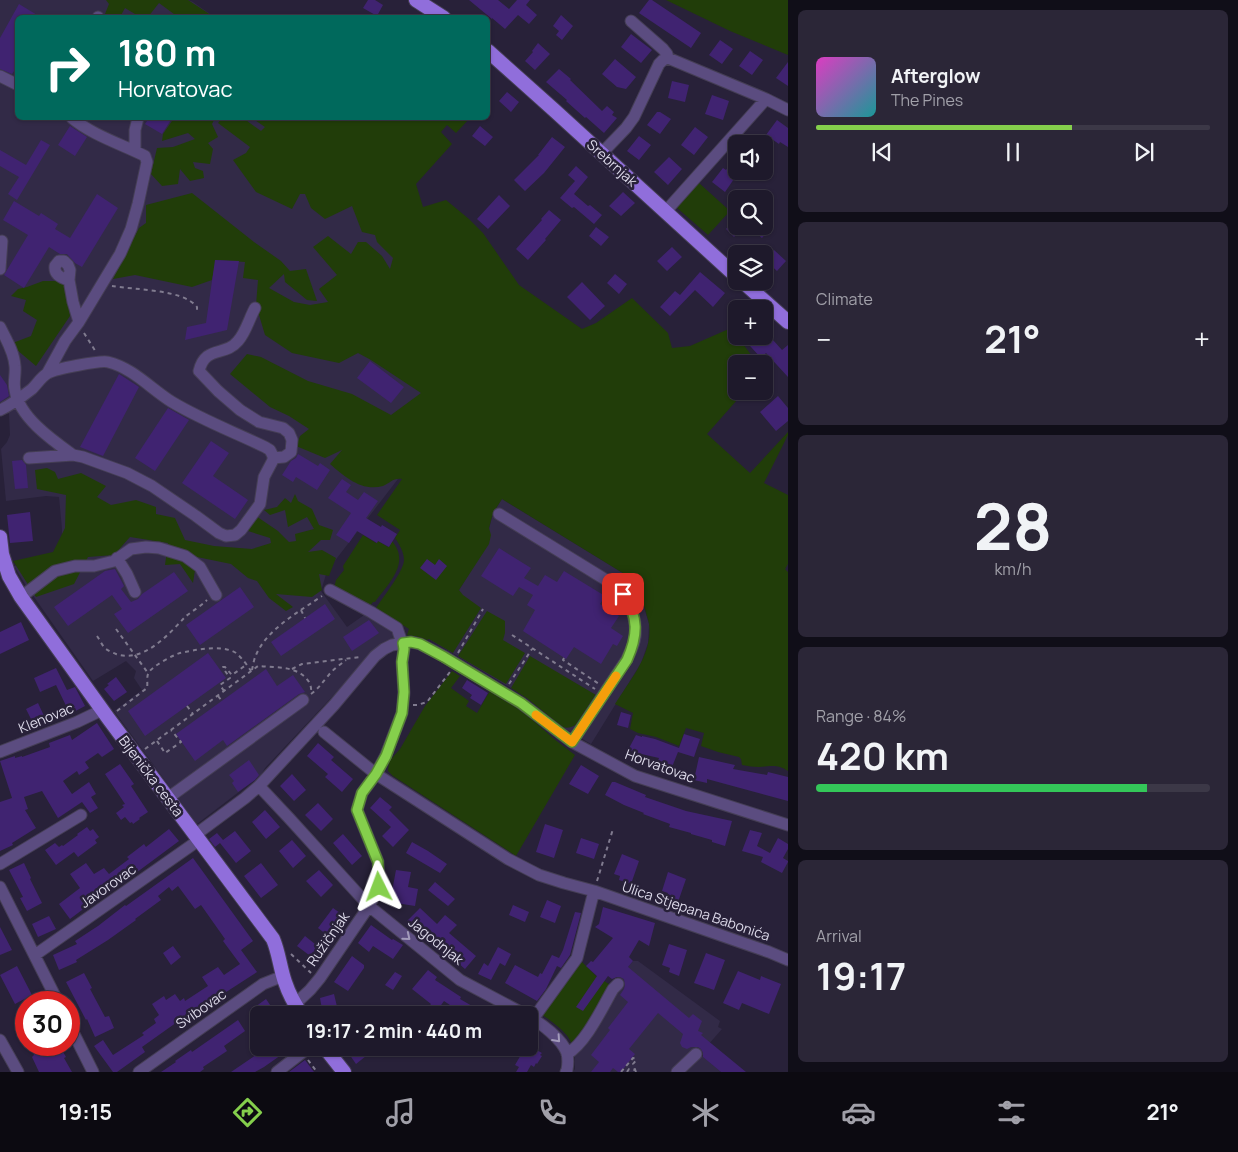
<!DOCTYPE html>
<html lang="en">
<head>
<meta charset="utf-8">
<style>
	:root { --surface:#1e192b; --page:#2b2637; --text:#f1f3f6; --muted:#a1a0a9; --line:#3c3847; --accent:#85cf4c }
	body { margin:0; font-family:Manrope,sans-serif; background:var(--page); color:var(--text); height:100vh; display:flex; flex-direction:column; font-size:19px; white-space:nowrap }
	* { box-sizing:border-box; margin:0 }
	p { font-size:16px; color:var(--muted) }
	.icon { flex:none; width:28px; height:28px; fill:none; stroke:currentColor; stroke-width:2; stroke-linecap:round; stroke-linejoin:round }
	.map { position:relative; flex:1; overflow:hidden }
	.details { display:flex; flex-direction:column; gap:10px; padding:10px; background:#100e18; width:450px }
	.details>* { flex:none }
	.banner { position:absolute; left:15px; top:15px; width:475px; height:105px; border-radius:8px; box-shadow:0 1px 4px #0004,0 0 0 1px var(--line); background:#00695c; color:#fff; overflow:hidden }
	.buttons { position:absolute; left:728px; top:135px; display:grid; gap:10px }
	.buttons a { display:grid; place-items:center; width:45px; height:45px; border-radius:8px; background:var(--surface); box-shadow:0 1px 4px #0004,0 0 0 1px var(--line); font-size:25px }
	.speed { position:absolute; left:15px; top:991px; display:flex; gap:10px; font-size:25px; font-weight:700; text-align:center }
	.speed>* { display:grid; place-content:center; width:65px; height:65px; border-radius:50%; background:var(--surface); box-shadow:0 1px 4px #0004,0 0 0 1px var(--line); line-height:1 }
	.speed .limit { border:8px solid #d22; background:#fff; color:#111 }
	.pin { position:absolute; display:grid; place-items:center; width:42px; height:42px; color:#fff; margin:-21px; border-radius:10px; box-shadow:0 2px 8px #0006 }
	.me { position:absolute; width:55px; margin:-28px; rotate:357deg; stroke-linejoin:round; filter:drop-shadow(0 0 4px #0008) }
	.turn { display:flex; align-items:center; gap:18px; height:105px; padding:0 20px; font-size:22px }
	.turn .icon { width:65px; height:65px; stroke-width:2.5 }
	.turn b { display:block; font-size:35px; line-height:42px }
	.big { font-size:38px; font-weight:700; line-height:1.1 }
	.details .widget { flex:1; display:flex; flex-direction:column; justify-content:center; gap:8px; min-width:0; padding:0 18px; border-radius:8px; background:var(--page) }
	.details .dial { align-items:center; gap:0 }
	.dial b { font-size:65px; line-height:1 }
	.song { display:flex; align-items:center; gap:15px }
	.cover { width:60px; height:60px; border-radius:8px; background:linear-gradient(135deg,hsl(310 70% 55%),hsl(180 70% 35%)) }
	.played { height:5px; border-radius:2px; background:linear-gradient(90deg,var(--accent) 65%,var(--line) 65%) }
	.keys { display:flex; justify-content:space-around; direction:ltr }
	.heat { display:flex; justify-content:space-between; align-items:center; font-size:28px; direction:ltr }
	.charge { height:8px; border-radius:4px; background:linear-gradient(90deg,#34c759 84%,var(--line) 0) }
	.trip { position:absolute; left:250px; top:1006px; width:288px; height:50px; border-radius:8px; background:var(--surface); box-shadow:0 1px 4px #0004,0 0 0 1px var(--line); font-weight:700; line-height:50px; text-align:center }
	.tabs { display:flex; height:80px; justify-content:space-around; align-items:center; background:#0c0a11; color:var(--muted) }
	.tabs .icon { width:35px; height:35px }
	.tabs .selected { color:var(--accent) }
	.tabs b { font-size:22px; color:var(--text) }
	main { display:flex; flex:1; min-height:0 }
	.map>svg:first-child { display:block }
	.built { fill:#322a47 }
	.green { fill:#213d09 }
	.building { fill:#402371 }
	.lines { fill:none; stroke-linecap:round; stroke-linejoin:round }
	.minor-casing { stroke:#453e55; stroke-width:13 }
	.major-casing { stroke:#453e55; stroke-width:16 }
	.path { stroke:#807b8f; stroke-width:2; stroke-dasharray:4 4; stroke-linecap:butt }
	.minor { stroke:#5b4c80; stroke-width:11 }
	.major { stroke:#906edb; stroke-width:14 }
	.oneway { stroke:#a29aba }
	.route-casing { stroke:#568731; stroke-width:12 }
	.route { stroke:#85cf4c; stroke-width:9 }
	.slow { stroke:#f59e0b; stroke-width:9 }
	.labels { text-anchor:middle; stroke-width:5; stroke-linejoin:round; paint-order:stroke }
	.street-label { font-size:14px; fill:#dcd9e9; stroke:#282139 }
</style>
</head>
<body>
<main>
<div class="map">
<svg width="788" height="1072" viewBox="0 0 788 1072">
	<rect width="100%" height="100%" fill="#282139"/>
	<path class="built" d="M0 0H188L193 2 214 17 18 18V118H348L391 174 578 377 408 466 327 571 321 591 347 627 367 613 391 627 395 638 380 646 265 768 261 775 197 824 114 711 142 690 134 678 136 671 126 661 93 681 25 584 14 566 62 550V529L59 497 46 496 6 501 1 449 7 442 10 435 9 414 0 401Z
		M502 499 626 575 636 587 642 601 649 624 648 643 641 663 591 744 562 727 528 699 511 688 429 639 472 569 489 529 493 513Z
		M633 961H638L720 1021 718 1027 722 1029 700 1054 721 1072H573L575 1069V1059L574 1050 615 982Z"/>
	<path class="green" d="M106 0H188L214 17H178L159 3 148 17H140L125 8 120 17H111L105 14 109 4Z
		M666 0H788V55L730 31Z
		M174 118H215L212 124 218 137 208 143 213 149 210 164 193 162 195 168 203 171 204 178 190 181 180 169 178 184 162 186 151 174 157 148 173 147 195 139 188 133 162 141 163 134Z
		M222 118H243L261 131 265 127 252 118H430L432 121 443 118H470L456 133 447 125 441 132 452 144 416 184 423 207 446 200 469 219 483 233 519 285 582 329 596 323 632 298 668 333 672 348 690 346 731 328 758 364H736V391H745L707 434 750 473 788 432V435L764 483 788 495V564L785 569 788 572V771C778 764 771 766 759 767 754 767 748 766 742 765L741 759 739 757 718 752 701 746 704 733 686 728 679 746 656 737 638 733 630 729 633 713 615 704C630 680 653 654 649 624 648 619 646 613 645 609 640 593 637 587 626 575L502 499 493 513 489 528 491 535 489 544 459 590 463 595 481 608 453 653 429 639 427 640 415 636H410L407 635 409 629 376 608C383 597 404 571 404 560 404 552 399 544 395 538L400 530 377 515 402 479C392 478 391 483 383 486 362 492 345 477 330 464L342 450 325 458 296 446 300 436 309 429 289 416 270 407 230 374 247 354 261 357 308 381 352 394 391 415 421 393 371 360 358 353 339 363 292 353 265 335 256 305 258 280 243 278 245 262 216 260 212 280 192 287 135 275 113 279 139 228 146 223V205L192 193 254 242 281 261 290 271 306 269 317 301 307 300 285 282 284 274 269 288 294 302 310 305 328 302 319 289 337 275 313 247 328 236 351 254 358 242H366L382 256 390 269 393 258 377 242 375 235 362 232 352 206 325 219 311 208 305 194H300L292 209 256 192 233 160 246 153 250 147 218 123Z
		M699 183 730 211 708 235 676 207Z
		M43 281H65L70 316 36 366 10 344 31 336 37 320 23 311 26 300 11 296 18 289 27 287Z
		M47 468 55 472 58 479 81 473 106 486 97 497 111 505 136 500 156 507V514L175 518 185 540 214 546 252 549 271 543 270 538 248 531 256 516 278 531 289 542 296 541 295 534 314 529 307 517 288 527 285 510 270 515 264 510 277 507 285 498 291 503 295 494 298 501 312 509 319 525 333 530 330 540H321L308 552 322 550 336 558 329 576 319 574 322 590 312 597 276 594 293 607 286 611 269 598 257 581 248 578 231 564 197 557 193 583 180 564 165 565 168 543 130 537 114 555 88 557 74 584 36 597 13 561 53 552 65 528 66 495 37 489 35 470Z
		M363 535 376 543 378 541 388 547 392 541C411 563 388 584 375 602H373L369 607 334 588 336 580 344 570 343 566Z
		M487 611 505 621V633L503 640 525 653 506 684 458 656Z
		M530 656 596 695C588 708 580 732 562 727L528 699 511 688Z
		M452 671 460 676 451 688 469 701 466 706 477 713 490 691 524 712 554 739 575 755 516 856 393 776 388 771 389 761 390 758H392L400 749 425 706Z
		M580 960 596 976 612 986 572 1045C569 1033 551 1021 541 1014Z"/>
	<path class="building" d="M368 0H375L383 5 377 16 363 8Z
		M469 0H498L509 9 517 0H530L526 5 537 15 529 24 518 15 505 29 492 18V19Z
		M649 0H652L701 33 691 48 639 13Z
		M19 4 42 18H18V65L12 74 0 69V38Z
		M561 15 573 26 562 40 556 35 559 31 553 26Z
		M631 34 652 50 641 63 621 47Z
		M720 40 733 49 722 64 709 55Z
		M538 43 550 54 535 70 525 61 533 52 532 51Z
		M750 51 763 60 752 75 739 66Z
		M615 59 636 77 626 89 617 87 602 74Z
		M788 62V86L776 78Z
		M559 69 571 79 570 80 602 111 607 106 614 112 612 115 617 118 604 133 586 117 585 118 566 101 567 100 546 82Z
		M672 81 689 85 685 102 668 98Z
		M507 92 519 102 511 112 499 101Z
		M712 95 729 101 723 120 705 114Z
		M657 112H660L671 119 660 134 647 125Z
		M149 118H172L162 134 145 124Z
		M777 120 788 128V147L780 142 779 144 766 135Z
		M70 126 87 137 75 156 58 145Z
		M480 126 493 137 485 146 472 136Z
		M695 127 708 137 694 155 681 145Z
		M639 136 651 145 639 160 627 151Z
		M552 137 565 147 544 173 525 191 514 180 539 155H538Z
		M41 140 50 145 17 200 8 194 19 177 0 166V150L26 165Z
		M736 155V176L725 192 712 182 723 168 726 170Z
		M669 157 682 169 668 185 654 172Z
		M576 166 588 177 574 194 588 206 590 205 602 215 594 224 574 207 572 208 560 198 575 181 568 175Z
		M623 192 635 203 621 216 609 206Z
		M97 194 118 208 82 267 75 263 67 254H60L49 247 24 288 4 275 28 235 3 220 14 201 39 216 41 213 58 224 55 229 70 238Z
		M499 195 510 206 488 229 477 219Z
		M549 210 561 220 545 239 546 240 528 260 516 249 542 220 541 219Z
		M736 218V226H744L734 237 726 229Z
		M749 226H772L762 238Z
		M596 227 609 237 601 246 589 236Z
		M672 247 682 257 667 271 657 261Z
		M774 250 786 261 777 271 765 260Z
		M215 260 239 261 227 330 185 340 187 327 206 323Z
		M700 272 725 293 713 307 695 290 670 316 660 307 675 291 680 295Z
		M615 274 627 284 619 294 607 283Z
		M582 282 605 306 590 320 567 297Z
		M764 330 782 350 788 345V377L766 353 761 358 741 336H764Z
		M370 361 404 387 391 403 357 378Z
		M119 374 139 387 103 456 80 447Z
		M0 375 7 385 9 396 0 402Z
		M778 396 788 408V421L776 431 760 412Z
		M168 408 189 420 155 471 135 458Z
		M211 441 229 453 213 476 248 500 235 519 182 483Z
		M298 454 318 466 320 463 330 470 317 490 296 477 293 482 282 475 291 461 296 458Z
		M22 460 26 465 28 488 15 489 12 461Z
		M342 479 351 485 346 492 358 500 364 492 378 501 366 518 381 527 382 525 397 534 389 547 378 541 377 543 357 531 349 543 336 535 351 513 328 498Z
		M30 512 33 541 10 543 7 515Z
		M499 548 531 568 524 578 538 586 545 575 557 582 564 571 605 596 600 604 619 616 611 628 623 636 617 646 613 644 601 664 574 647 566 659 523 631 535 610 527 605 533 595 519 587 513 596 481 576Z
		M427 559 435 565 439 559 447 566 436 580 420 568Z
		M115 569 124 586 121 589 131 602 138 599 142 594 174 572 188 591 128 633 114 614 122 609 112 595 68 626 54 607 105 571Z
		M240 587 254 607 200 645 186 625Z
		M325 604 335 619 281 656 271 642Z
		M369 620 379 633 352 651 343 637Z
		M21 622 29 640 0 654V632Z
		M208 653 226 678 145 736 128 711Z
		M56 668 67 690 75 687 85 706 70 714 56 685 40 692 34 678Z
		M266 669 277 686 293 675 305 692 299 694 227 746 223 740 195 761 176 734Z
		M116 677 127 692 114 701 104 689 109 685 107 684Z
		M467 680 488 693 481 705 470 698 472 695 462 688Z
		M38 703 45 718 33 723 26 709Z
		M621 712 631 715 628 728 617 725Z
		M97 723 114 749 102 757 98 753 85 762 89 768 79 775 77 771 63 781 72 794 89 782 96 794 91 797 98 808 90 813 82 802 58 818 42 791 24 797 28 809 25 810 36 828 12 843 13 845 0 851V802L12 798 0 761 15 756V758L22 756V757L50 747 49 743 70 735 72 740Z
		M684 734 700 739 694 757 678 752 670 772 656 766 659 758 637 753 628 750 636 735 642 737V736L655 739 679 748Z
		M318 743 334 757 331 760 353 779 342 792 325 777 328 774 307 756Z
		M699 757 735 765 733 769 767 775 768 772 788 777V801L707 779V783L694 780Z
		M249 760 259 775 255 780 238 792 232 783 234 781 229 775Z
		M120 764 134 784 131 786 148 812 139 818 140 819 133 824 132 822 130 823 125 817 121 820 116 813 124 807 122 805 125 804 105 774Z
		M581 765 599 776 588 794 569 784Z
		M292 774 306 790 294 801 280 786Z
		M612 782H615L646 795 645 797 686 811 732 821 725 846 712 842V840L691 834V833L669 827 670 824 643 814 644 813 624 805 605 795Z
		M380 797 392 807 389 810 409 830 393 847 382 836 391 827 370 808Z
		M318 803 333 819 321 831 305 815Z
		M265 810 280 827 266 839 252 822Z
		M545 824 563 830 554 858 536 852Z
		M87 827 90 831 93 829 99 837 95 840 97 843 78 857 74 852 56 865 45 850 55 843 59 847 62 845 63 846 78 835 77 834Z
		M169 829 179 841 117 887 91 905 90 904 70 919 59 904 80 888 70 874 86 863 94 874 104 868 109 874 129 859 127 857 144 844 146 847Z
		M750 830 762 833 757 846 770 853 778 838 788 844V849L783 858 788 861V862L782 873 761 862 763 857 742 851Z
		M235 831 251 851 236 863 220 843 215 847 209 839 217 833 223 840Z
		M343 834 362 856 352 865 333 843Z
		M581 838 599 844 594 859 576 853Z
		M292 840 306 856 293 868 279 851Z
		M412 842 428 851 447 864 440 873 406 853Z
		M622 854 639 861 631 884 619 880 620 876 614 874Z
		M193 858 253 941 241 950 257 972 206 1005 194 1014 192 1011 180 1020 142 1047 145 1052 117 1072H113L94 1046 103 1040 113 1055 144 1035 142 1033 156 1023 154 1019 159 1015 152 1004 164 996 166 1000 175 994 180 1001 184 998 185 1001 208 986 202 977 218 967 224 975 240 964 223 941 225 939 201 905 195 909 178 886 172 891 169 887 158 896 161 900 135 919 136 920 108 940 76 960 77 962 59 970 53 955 77 944 75 941 98 926 125 905 126 906Z
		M24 863 31 878 30 879 42 903 27 911 20 898 23 897 9 870Z
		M261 863 278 885 261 898 244 876Z
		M319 870 333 885 321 897 306 881Z
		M396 870 411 872 408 887 418 889 415 906 390 902Z
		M668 872 686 879 678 902 666 897 668 893 662 891Z
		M435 882 455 899 448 906 428 890Z
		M547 900 561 906 555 923 540 917Z
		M513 905 529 912 525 922 509 915Z
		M603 907 655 923 649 946 639 940 629 957 633 961 628 967 689 1018 693 1014 702 1021 698 1031 703 1033 701 1035 746 1072H721L703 1057V1053L701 1049 698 1047H691L687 1049 682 1047 680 1043 683 1034 658 1013 629 1049 635 1054 621 1072H618L613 1068 610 1072H591L599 1062 591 1055 610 1030 608 1028 628 1002 620 995 624 989 625 985 624 979 620 977H617L612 979 608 976 583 1011 576 1007 597 976 586 966 591 961 593 962 613 938 595 927 599 924Z
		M333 908 347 918 331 938 318 928Z
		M420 908 437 924 445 915 457 925 449 933 476 956 465 969 438 946 437 948 407 921Z
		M575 912 581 913 570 955 561 968 557 966 546 989 537 1001 505 983 515 965 538 977 540 973 542 974 552 955 559 958 563 950Z
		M49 916 56 929 38 937 32 924Z
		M371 925 392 940 393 939 403 945 393 959 373 946 369 952 358 943Z
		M0 927 12 950 0 955Z
		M305 936 320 948 313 958 297 946Z
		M669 944 687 950 679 976 669 972 670 968 662 965Z
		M173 946 181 957 171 965 163 953Z
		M498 947 511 954 505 966 500 963 491 980 478 974 484 963 488 966Z
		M706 953 725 960 714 990 694 983Z
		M352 956 364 965V968L348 991 334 982Z
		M17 966 32 995 15 1004 0 975Z
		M428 970 437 977 435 980 461 997 460 999 479 1010 476 1015H456L459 1011 444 1001 434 1015 427 1009 431 1004 412 989Z
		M738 971 760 980 761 976 781 984 769 1014 742 1003 739 1010 723 1003Z
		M395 972 402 976 393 990 385 985Z
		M84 973 92 988 90 989 105 1017 109 1016 114 1028 95 1037 87 1019 86 1020 66 982Z
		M334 994 339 1015H323L320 998Z
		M266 999 277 1015H254L251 1010Z
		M238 1020 245 1031 224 1046 227 1051 203 1067 204 1069 200 1072H161L176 1062 175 1061 191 1050 192 1052Z
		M29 1045H59L66 1057 64 1058 72 1072H39L32 1057 34 1055Z
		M260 1048H291L264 1067 255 1072H231L256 1055 254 1052Z
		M345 1048H376L356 1064Z
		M513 1048H533L542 1053 540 1055 542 1056 537 1064 536 1063 534 1067 531 1065 527 1072H516L519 1067 515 1065 522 1053Z
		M305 1060 314 1072H289Z"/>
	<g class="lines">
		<defs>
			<path id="minor" d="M98 17V18
				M631 21 663 49 667 54 668 58
				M0 76 18 85
				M135 151V130L138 118
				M602 153 626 128 634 117 659 64 663 60 668 58 766 99 788 110
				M666 211 766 99
				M0 269 2 241
				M69 280C61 278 54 275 55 266L59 261H64L68 265 70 270 69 280 73 302 79 322
				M255 308C249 319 246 332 238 341 225 357 205 345 199 371L218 391 240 410 259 422 283 428 289 433 292 440 291 452 284 457 273 458
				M0 327C6 339 14 352 15 366 16 374 13 382 15 390 19 417 52 440 73 455
				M48 372 65 341 79 322 120 254 131 229 138 204 147 162 145 156C121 144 92 135 72 118
				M0 410C11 405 23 396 32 389 37 384 42 376 48 373 55 369 101 360 108 362 133 368 151 389 172 402 202 420 234 432 265 447L270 450 273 456V460L264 477 260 504 241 530 235 535 226 536 219 533 196 516 152 486 127 473 83 457 73 455 29 458
				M499 514 611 583C614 586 619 590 622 593 632 604 637 623 635 637 634 645 630 652 627 659L572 742
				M117 558 127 574 135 592
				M21 597 55 571 75 566H94L114 561 131 549 146 547 159 548 185 556 200 567 216 595
				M324 732 376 774 508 859 539 875 564 883 594 891 769 952 788 960
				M0 752 77 722 102 710
				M259 786 289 818 369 906 460 980 526 1015
				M168 798 303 700
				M195 835 245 798 259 786 334 705 375 656 384 649 392 645 411 642 420 644 445 657 521 703 572 742 635 776 788 825
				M0 864 81 815
				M0 887 58 1002
				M35 955 199 840
				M295 1004 310 990 320 978 369 906 379 887 378 862 357 810 362 793 376 774 386 755 402 713 404 693 402 662 404 649 397 628 371 612 330 590
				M529 1017C541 1023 562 1039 567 1053 568 1058 568 1065 567 1070L566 1072
				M533 1019 577 958 594 891
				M69 1024 93 1072
				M0 1040 18 1072
				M567 1054C586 1043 602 1008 613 989L618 984
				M139 1072 263 984 283 976
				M277 1072 308 1048
				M677 1072 696 1054"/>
			<path id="major" d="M416 0 444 18
				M488 51 554 110 736 276
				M742 281 788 322
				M0 537 2 554 9 576 21 597 108 718 273 939C279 953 280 968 285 982 289 994 295 1005 302 1015
				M325 1048 344 1072"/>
		</defs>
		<use href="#minor" class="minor-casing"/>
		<use href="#major" class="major-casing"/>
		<path class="path" d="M112 286C135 290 183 289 197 307V311
			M84 333 96 352
			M301 610 305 618
			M116 629 148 673
			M512 635 595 689
			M97 636C100 640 102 646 106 649 109 651 113 653 116 654 144 663 168 635 185 617 192 611 200 607 207 600
			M458 653 483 609
			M564 658 563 660 599 684
			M292 669 302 664 360 657
			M252 670C253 665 254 659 256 655 267 629 300 611 322 596
			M509 684 532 649
			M224 691 220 685 230 678 223 668V667H225L232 675 246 665
			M311 694C318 689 322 683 328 676 333 669 340 665 346 660
			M218 696 222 701
			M413 705H417L427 702 450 672
			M187 706 193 714
			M117 711 147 688C148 683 146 676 149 672 153 666 173 655 180 653 195 650 222 644 236 653 242 658 247 665 251 671
			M157 741 165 753 181 742 171 730
			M145 749 258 666C276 668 298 665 309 682 311 687 312 689 310 693
			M597 881 613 829
			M291 954 311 973
			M308 1060 317 1072
			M621 1072 633 1058 637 1059
			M627 1072 629 1069 635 1070
			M636 1072 633 1064 637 1059"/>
		<use href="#minor" class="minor"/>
		<use href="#major" class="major"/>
	</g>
	<defs><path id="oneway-chevron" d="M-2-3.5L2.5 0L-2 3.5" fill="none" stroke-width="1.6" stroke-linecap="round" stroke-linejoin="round" transform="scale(1.25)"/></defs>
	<g class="oneway">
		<use href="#oneway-chevron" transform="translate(407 937) rotate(39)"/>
		<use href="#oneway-chevron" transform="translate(557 1039) rotate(48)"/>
	</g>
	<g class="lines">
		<defs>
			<path id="route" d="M379 887 378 862 357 810 362 793 376 774 386 756 402 713 404 692 402 662 404 649 403 643 411 642 420 644 444 657 521 703 572 742 627 660C638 635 639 617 623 594"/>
		</defs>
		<use href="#route" class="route-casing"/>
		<use href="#route" class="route"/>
		<path class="slow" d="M536 715 572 742 616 676"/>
	</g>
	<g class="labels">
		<g class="street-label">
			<text transform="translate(612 163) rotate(42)" y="5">Srebrnjak</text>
			<text transform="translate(46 718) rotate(-22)" y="5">Klenovac</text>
			<text transform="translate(660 766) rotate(20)" y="5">Horvatovac</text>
			<text transform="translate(151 776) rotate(53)" y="5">Bijenička cesta</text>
			<text transform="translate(108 886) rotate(-35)" y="5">Javorovac</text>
			<text transform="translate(696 911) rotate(19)" y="5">Ulica Stjepana Babonića</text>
			<text transform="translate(328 939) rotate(-55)" y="5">Ružičnjak</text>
			<text transform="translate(436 941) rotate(39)" y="5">Jagodnjak</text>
			<text transform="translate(201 1009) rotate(-35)" y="5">Svibovac</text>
		</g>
	</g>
</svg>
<div class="buttons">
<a><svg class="icon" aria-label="sound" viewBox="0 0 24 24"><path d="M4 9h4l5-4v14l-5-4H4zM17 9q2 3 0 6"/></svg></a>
<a><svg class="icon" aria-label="search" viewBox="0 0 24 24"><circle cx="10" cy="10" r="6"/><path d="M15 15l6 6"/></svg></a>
<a><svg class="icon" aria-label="layers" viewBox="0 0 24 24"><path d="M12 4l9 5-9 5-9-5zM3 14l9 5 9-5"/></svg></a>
<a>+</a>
<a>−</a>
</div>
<div class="speed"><div class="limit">30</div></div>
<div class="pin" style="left:623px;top:594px;background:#d93025"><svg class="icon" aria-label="arrive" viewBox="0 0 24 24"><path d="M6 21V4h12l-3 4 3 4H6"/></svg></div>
<svg class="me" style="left:379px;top:887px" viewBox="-20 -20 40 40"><path d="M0-17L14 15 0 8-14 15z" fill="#85cf4c" stroke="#fff" stroke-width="4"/></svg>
<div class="trip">19:17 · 2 min · 440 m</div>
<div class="banner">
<div class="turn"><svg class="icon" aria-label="right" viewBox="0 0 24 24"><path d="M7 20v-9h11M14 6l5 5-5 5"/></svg><div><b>180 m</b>Horvatovac</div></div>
</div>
</div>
<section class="details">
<div class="widget">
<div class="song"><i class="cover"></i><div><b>Afterglow</b><p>The Pines</p></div></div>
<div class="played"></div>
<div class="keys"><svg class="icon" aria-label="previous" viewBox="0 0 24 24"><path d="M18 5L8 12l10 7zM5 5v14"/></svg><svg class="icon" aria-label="pause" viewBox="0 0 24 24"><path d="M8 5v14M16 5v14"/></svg><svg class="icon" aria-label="next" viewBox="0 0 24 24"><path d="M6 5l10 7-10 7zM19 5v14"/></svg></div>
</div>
<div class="widget"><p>Climate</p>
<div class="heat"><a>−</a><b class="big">21°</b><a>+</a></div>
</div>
<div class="widget dial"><b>28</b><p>km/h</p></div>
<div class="widget"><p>Range · 84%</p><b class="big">420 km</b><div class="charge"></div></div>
<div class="widget"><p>Arrival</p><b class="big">19:17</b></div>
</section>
</main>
<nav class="tabs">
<b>19:15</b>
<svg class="icon selected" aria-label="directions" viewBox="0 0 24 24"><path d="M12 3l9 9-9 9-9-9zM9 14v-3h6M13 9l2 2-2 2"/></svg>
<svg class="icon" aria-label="music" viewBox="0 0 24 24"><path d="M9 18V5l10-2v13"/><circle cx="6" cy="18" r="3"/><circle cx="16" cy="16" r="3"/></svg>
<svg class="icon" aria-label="phone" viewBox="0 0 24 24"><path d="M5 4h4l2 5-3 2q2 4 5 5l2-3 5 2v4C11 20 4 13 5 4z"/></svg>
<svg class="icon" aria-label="climate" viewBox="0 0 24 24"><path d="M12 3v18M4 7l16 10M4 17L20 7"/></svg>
<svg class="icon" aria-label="car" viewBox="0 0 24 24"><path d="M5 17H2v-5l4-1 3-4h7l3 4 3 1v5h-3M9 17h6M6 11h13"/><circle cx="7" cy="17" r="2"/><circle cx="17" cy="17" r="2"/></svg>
<svg class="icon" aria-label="filters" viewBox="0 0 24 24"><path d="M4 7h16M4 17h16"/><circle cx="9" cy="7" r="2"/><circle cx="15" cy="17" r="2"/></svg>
<b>21°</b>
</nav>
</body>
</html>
